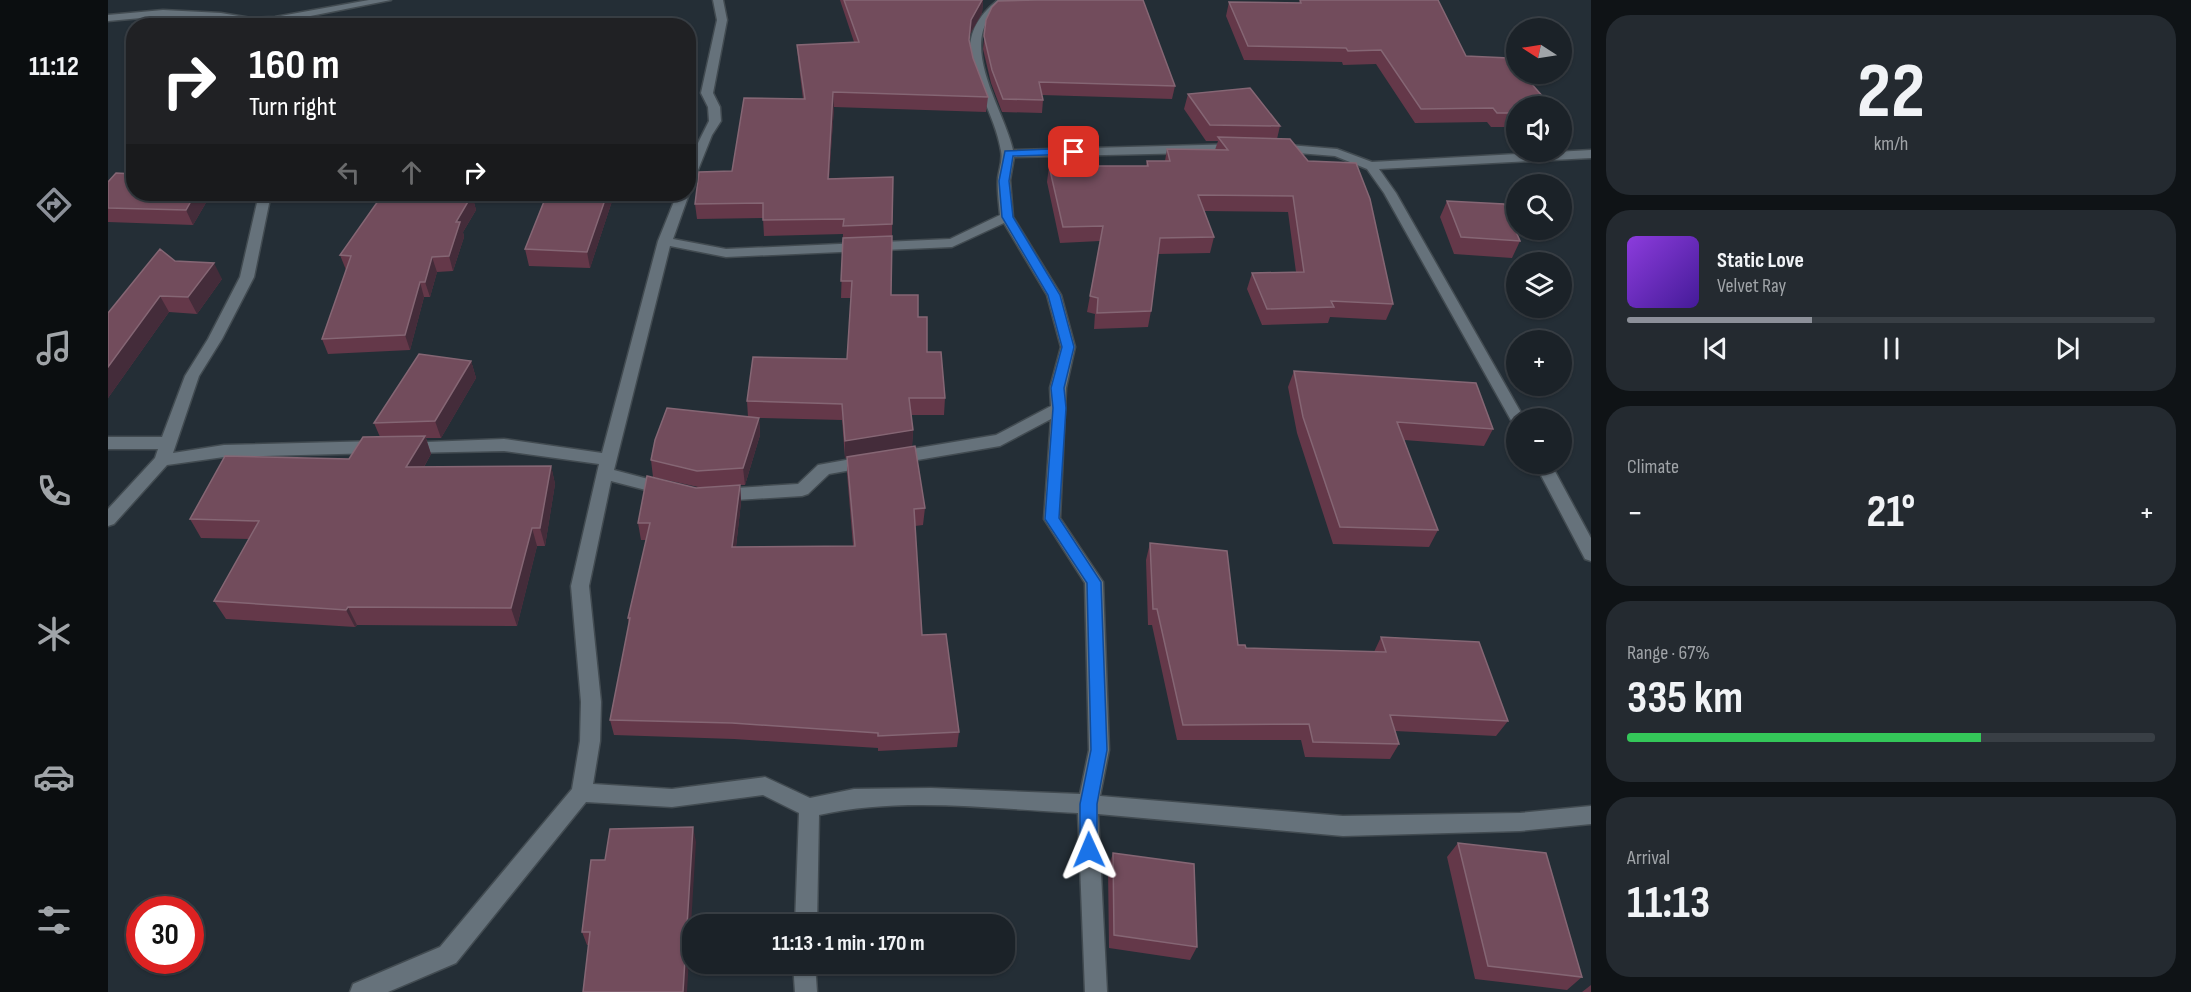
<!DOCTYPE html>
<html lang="en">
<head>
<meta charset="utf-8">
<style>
	:root { --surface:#1b2228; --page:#242a30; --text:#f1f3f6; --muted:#a0a4a8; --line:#393f45; --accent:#8c9099 }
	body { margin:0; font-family:"Sofia Sans Condensed",sans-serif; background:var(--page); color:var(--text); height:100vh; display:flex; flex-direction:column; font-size:22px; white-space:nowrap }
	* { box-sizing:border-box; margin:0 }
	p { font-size:20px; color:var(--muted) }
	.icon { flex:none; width:33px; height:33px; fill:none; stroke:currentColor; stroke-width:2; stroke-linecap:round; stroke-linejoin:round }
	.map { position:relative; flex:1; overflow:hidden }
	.details { display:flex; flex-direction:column; gap:15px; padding:15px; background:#0f1316; width:600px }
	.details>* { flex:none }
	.top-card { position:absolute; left:18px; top:18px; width:570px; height:183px; border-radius:24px; box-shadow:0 2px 4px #0004,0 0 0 2px var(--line); background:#202124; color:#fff; overflow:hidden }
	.needle { width:39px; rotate:282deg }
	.controls { position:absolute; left:1398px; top:18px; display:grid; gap:12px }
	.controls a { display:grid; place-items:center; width:66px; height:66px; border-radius:50%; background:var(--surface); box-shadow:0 2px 4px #0004,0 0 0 2px var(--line); font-size:30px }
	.speed { position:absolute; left:18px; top:896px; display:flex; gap:12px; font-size:30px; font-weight:700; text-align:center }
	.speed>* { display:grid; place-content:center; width:78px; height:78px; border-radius:50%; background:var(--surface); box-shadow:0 2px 4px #0004,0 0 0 2px var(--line); line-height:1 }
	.speed .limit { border:9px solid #d22; background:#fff; color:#111 }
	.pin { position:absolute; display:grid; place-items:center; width:51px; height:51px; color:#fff; margin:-26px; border-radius:12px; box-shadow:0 3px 9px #0006 }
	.me { position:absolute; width:66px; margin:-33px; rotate:359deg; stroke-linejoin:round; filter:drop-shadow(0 0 4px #0008) }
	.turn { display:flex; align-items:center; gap:21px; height:126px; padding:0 24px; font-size:27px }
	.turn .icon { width:78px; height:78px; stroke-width:2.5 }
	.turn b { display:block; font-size:42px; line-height:51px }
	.lanes { display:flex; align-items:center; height:57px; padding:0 24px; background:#0003; justify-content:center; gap:30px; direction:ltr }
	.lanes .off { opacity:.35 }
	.big { font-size:45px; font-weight:700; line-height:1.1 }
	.details .card { flex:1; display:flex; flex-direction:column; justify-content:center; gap:9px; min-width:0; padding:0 21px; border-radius:24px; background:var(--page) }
	.details .dial { align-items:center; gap:0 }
	.dial b { font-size:78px; line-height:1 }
	.song { display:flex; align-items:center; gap:18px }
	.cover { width:72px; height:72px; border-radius:9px; background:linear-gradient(135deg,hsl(270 70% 55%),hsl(260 70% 35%)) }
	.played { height:6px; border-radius:3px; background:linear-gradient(90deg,var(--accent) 35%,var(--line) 35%) }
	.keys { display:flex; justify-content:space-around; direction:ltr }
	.heat { display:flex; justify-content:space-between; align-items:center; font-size:33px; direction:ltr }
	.charge { height:9px; border-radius:4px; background:linear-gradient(90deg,#34c759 67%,var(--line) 0) }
	.trip { position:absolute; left:574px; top:914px; width:333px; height:60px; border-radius:24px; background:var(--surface); box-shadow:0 2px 4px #0004,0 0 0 2px var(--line); font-weight:700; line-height:60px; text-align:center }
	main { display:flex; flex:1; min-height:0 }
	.menu { display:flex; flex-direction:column; width:108px; justify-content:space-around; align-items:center; background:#0b0e10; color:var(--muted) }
	.menu .icon { width:42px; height:42px }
	.menu .active { color:var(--accent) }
	.menu b { font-size:27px; color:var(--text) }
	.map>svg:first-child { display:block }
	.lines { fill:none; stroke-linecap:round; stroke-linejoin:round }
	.minor-casing { stroke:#424b51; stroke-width:3 }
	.minor { fill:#66727b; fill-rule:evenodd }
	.wall { fill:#643849; fill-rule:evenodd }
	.shaded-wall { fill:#442c3a }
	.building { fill:#724c5c; stroke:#856674; stroke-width:1.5 }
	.route { fill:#1a73e8; stroke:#114b97; stroke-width:1.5 }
</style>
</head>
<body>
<main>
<nav class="menu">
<b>11:12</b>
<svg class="icon active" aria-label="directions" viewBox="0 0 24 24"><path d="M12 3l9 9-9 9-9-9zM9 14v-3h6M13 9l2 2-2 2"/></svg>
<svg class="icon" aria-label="music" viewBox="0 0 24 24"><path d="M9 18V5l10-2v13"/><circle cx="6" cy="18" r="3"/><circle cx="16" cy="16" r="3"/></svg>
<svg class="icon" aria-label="phone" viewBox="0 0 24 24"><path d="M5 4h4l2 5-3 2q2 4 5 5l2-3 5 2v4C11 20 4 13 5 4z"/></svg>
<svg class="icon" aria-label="climate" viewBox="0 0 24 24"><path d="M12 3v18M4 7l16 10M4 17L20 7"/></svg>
<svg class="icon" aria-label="car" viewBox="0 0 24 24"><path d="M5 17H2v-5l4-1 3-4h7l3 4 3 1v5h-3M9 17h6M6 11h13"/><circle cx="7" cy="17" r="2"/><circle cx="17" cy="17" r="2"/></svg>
<svg class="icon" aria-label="filters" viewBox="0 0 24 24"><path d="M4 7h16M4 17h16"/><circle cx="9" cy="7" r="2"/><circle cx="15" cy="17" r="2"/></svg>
</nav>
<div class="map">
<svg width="1483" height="992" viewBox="0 0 1483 992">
	<rect width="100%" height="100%" fill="#242e36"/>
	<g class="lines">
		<defs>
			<path id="minor" d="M261 0H283L167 23 143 24 113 19 55 16 0 21V15L55 10 113 13 143 18 167 17Z
				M605 0H615L619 20 605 93 612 107 613 121 604 135 586 180 580 184V163L601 121 600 107 593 93 609 20Z
				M890 0H901C895 7 886 11 881 18 856 54 897 113 905 150L1131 144 1137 148 1131 152 906 157 902 180 905 217 953 295 967 347 958 388 952 518 995 582 1001 750 992 796 1235 816 1412 813 1483 806V824L1412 831 1235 836 990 814 999 992H977L970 813C885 809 794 796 711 815L709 924H687L691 813 655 795 564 807 478 802 348 963 280 992H242L245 984 332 947 464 789 472 741 473 702 463 586 491 464 396 451 298 453 290 447 292 443 396 439 494 453 550 241 569 194H581L565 239 618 249 842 239 892 215C891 203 889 190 890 178 891 169 895 160 893 151 884 94 830 47 890 0ZM896 223 939 295 953 347 942 388 943 406 888 435 786 452 778 458 786 464 892 446 943 419 936 519 977 583 981 750 972 794 823 788 746 789 702 798 657 777 564 789 485 784 492 741 493 702 481 586 503 481 557 495 565 489 563 485 506 470 562 246 618 257 844 247Z
				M1169 144 1229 149 1264 162 1483 150V158L1271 169 1288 193 1416 418H1408V423L1404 422 1276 193 1259 169 1227 156 1165 151V145Z
				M151 194H163L146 277 114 339 91 376 65 453 116 445 269 441 277 447 269 453 116 457 59 465 6 524 0 526V509L47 458 50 449H0V437H54L77 376 100 339 132 277Z
				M760 456 766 458 768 462 766 466 721 474 700 494 694 496 612 501 604 495 612 489 690 484 710 465Z
				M1427 464H1443L1483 538V561L1477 559Z
				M685 963H707L709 992H687Z"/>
		</defs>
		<use href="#minor" class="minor-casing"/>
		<use href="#minor" class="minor"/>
	</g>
	<path class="wall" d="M732 0H875L874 13 862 34 861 41 865 58 880 97 878 112 726 107 721 178 785 177 783 295 810 317 819 352 837 398 836 415H803L805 430 804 446 817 508 815 525 807 526 814 635 851 732 849 747 770 751V748L626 739 506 735 502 720 521 624 520 618 538 540H533L530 523 588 488 590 487 545 477 543 460 640 417 639 401 739 359 743 298H733L735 234 656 236 655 218 589 219 587 204 624 171 695 99 690 59 689 45 746 42ZM651 418 734 420 737 458H739V473L745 546 628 547 633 502 632 485H637L652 435Z
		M1192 0H1330L1358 56 1408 106V127H1383L1379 122 1307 123 1268 64 1235 65 1234 62 1136 60 1118 16 1121 2 1191 3Z
		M878 20 1067 86 1064 99 934 95 935 100 934 113 894 112 883 83 875 49Z
		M1080 94 1172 126 1169 139 1285 304 1278 320 1222 317 1220 323 1154 325 1139 289 1144 273 1188 272 1180 212 1096 211 1106 237 1102 253 1050 254 1043 311 1040 327 986 329 987 314 979 312 992 241 952 243 939 182 941 166H1038L1039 161H1057L1059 149 1107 150 1110 141H1098L1076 109Z
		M0 182 26 194H103L85 225 0 222Z
		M439 194H506V195L482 268 421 266 417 249Z
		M364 195 368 210 355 232 356 237 345 271 329 272 322 297H316L302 350 220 354 214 339 238 270 232 255Z
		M1339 201 1412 241 1404 258 1346 254 1332 217Z
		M67 261 114 279 89 314 61 312 0 398V313Z
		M363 361 368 378 333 438H318L323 454 316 467 443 466 447 484 437 546H429L409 626 249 625 247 627 118 619 106 601 141 539 93 538 82 519 241 459 272 437 266 423Z
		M1186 371 1385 429 1376 446 1296 440 1330 530 1321 547 1225 544 1189 433 1180 387Z
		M1042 543 1130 645 1138 648 1266 652 1273 637 1400 721 1388 736 1287 731 1291 744 1282 759 1197 757 1193 740H1069L1044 625H1040L1038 560Z
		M588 842 481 945H479L474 932 497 860Z
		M1350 843 1474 977 1459 990 1367 979 1339 857Z
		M1005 853 1089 947 1082 960 1001 948 1000 868Z
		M1483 985V992H1474Z"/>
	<path class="shaded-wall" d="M875 0 874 13 862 34 863 20Z
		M725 92 726 107 720 194V179Z
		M87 194H103L85 225 78 210Z
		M499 194H506V195L482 268 479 252Z
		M364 195 368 210 355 232 356 237 345 271 341 256 348 222Z
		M324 257 329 272 322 297 317 282Z
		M106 263 114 279 89 314 80 297Z
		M312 282 316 297 302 350 297 335Z
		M52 296 61 312 0 398V367Z
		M363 361 368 378 333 438 327 421Z
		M651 418 652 435 637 485 635 468Z
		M805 430 804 447 737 458V441Z
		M317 436 323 454 305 486 298 467Z
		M443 466 447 484 437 546 432 528Z
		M632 485 633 502 626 563 624 547Z
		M424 528 429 546 409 626 403 608Z
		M240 607 249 625 247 627 238 610Z
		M585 827 588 842 579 992H575Z"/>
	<path class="building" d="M736 0H874L863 20 861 40 865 58 880 97 725 92 720 179 785 177 784 224 735 226 736 219 655 220V203L587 204 591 172 624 171 636 98 697 99 689 45 751 42Z
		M930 0H1035L1067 86 931 82 935 100 895 99 884 70 876 36 878 20 884 7 890 1Z
		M1192 0H1330L1358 56 1401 58 1408 66V74H1415L1443 106H1408V113H1389L1385 108 1313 109 1273 50 1240 51 1238 48 1140 46 1121 2 1193 3Z
		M1142 88 1172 126 1102 125 1080 94Z
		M1110 137 1182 139 1200 161 1248 163 1262 199 1285 304 1223 301 1226 307 1159 309 1144 273 1196 272 1185 196 1090 195 1106 237 1052 238 1043 311 989 313 990 298 982 296 995 226 955 227 941 166H1040L1039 161H1062L1059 149 1120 150Z
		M8 173 26 174V194H87L78 210 0 208V182Z
		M275 194H336L364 195 348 222H352L341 256 324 257 317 282H312L297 335 214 339 243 256 232 255Z
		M439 194H499L479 252 417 249Z
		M1339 201 1396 204 1412 241 1353 237Z
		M784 236 783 295H810V317H819V352H833L837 398H801L805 430 737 441 734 404 639 401 645 357 739 359 744 281H733L735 238Z
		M52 249 67 261 106 263 80 297 52 296 0 367V313Z
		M311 354 363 361 327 421 266 423Z
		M1186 371 1368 383 1385 429 1289 422 1330 530 1232 527 1195 417Z
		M559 408 651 418 635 468 589 471 543 460 547 440Z
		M317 436 298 467 443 466 432 528H424L403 608 240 607 238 610 106 601 151 521 82 519 117 456 241 459 255 437Z
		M807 446 817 508 806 509 814 635 838 634 851 732 770 736V733L624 723 502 720 522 618H520L542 523H530L539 476 588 488 632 485 624 547 747 546 739 457Z
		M1042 543 1119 551 1130 645H1137L1138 648 1278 652 1273 637 1371 642 1400 721 1282 715 1291 744 1205 742 1201 724 1075 725 1049 609H1045Z
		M585 827 575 992H475L482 932H474L483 860H497L502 829Z
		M1350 843 1438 853 1474 977 1380 966Z
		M1005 853 1086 864 1089 947 1006 935Z"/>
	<path class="route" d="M966 148 971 152 969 154 905 156 901 181 905 217 952 295 966 347 956 388 958 408 951 518 993 582 999 750 989 804V850L987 856 981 858 974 856 972 850V804L983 750 979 583 937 519 945 408 943 388 954 347 940 295 894 217 891 181 897 151Z"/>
</svg>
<div class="controls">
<a><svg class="needle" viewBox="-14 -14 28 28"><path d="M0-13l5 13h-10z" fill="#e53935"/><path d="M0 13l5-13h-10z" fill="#a0a4a8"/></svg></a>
<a><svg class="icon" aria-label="sound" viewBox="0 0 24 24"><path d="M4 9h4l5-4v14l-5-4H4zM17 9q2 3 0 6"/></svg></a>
<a><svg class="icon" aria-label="search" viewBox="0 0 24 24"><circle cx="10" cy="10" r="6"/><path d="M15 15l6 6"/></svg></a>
<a><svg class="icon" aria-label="layers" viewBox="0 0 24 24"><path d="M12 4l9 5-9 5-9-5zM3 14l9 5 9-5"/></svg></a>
<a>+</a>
<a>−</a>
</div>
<div class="speed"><div class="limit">30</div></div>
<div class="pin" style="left:966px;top:152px;background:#d93025"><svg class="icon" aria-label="arrive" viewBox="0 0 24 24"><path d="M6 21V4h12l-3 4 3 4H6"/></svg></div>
<svg class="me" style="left:981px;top:850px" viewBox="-20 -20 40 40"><path d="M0-17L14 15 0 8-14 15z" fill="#1a73e8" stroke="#fff" stroke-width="4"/></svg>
<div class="trip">11:13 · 1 min · 170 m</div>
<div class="top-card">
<div class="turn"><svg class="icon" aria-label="right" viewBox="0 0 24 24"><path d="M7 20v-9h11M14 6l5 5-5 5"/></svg><div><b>160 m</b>Turn right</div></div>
<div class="lanes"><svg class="icon off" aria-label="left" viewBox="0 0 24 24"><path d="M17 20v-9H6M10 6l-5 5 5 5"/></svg><svg class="icon off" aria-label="ahead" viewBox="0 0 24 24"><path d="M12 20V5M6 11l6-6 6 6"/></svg><svg class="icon" aria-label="right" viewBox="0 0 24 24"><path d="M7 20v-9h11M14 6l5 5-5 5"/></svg></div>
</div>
</div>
<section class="details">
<div class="card dial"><b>22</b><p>km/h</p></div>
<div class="card">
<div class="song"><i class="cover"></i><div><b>Static Love</b><p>Velvet Ray</p></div></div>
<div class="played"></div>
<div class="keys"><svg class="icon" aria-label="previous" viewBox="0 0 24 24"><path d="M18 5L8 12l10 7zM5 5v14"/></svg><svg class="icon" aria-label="pause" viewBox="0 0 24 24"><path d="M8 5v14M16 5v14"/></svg><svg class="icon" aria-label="next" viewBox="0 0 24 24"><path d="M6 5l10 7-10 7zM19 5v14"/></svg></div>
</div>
<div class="card"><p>Climate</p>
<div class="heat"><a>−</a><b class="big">21°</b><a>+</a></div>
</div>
<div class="card"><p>Range · 67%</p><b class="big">335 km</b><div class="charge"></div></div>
<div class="card"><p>Arrival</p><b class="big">11:13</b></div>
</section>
</main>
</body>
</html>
